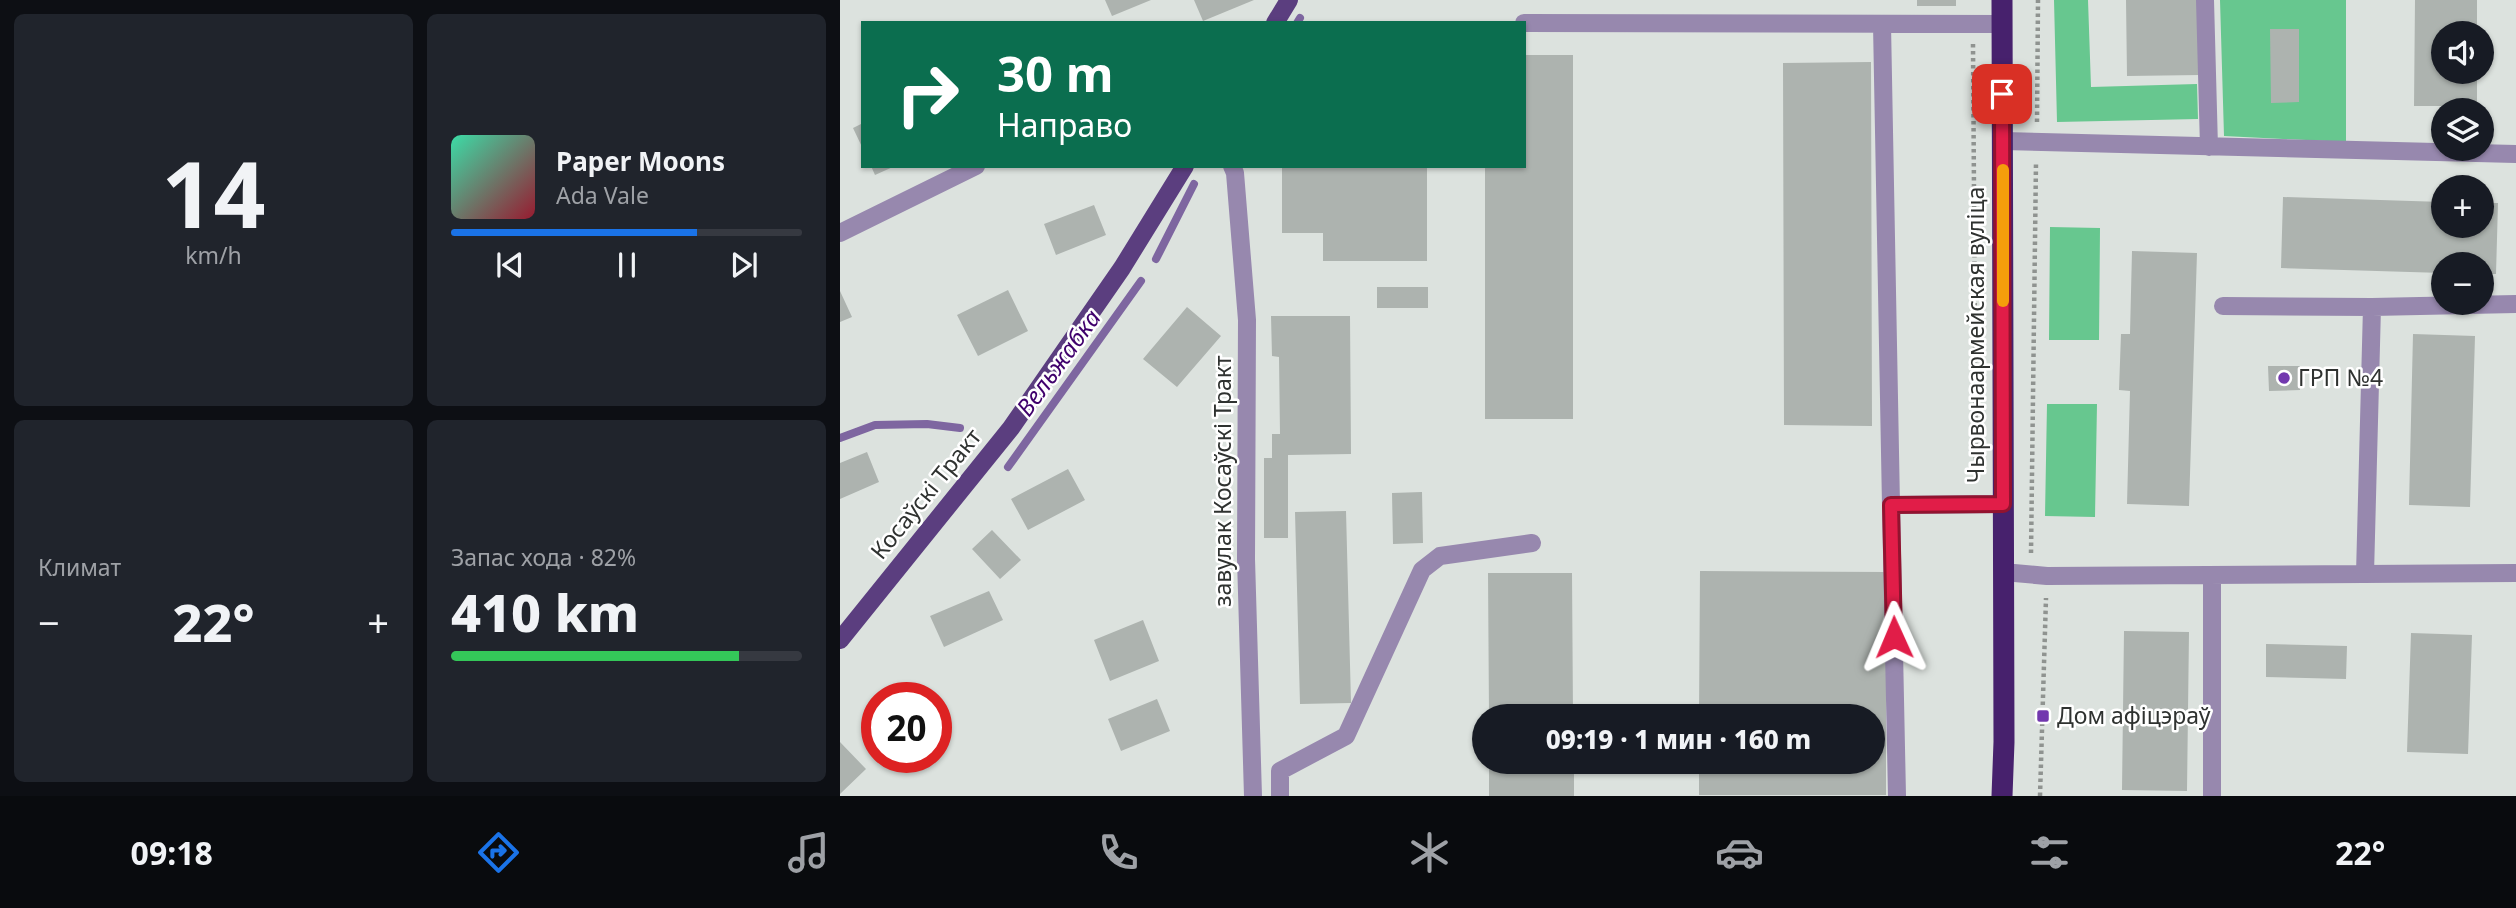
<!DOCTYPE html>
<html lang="ru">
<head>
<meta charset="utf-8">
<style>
	:root { --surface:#171b24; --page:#20242c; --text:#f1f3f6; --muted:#9ea1a6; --line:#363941; --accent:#1a73e8 }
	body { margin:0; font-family:"Noto Sans",sans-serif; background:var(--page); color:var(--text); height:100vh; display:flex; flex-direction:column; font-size:26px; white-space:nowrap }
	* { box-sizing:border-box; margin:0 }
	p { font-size:23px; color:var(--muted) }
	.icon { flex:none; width:38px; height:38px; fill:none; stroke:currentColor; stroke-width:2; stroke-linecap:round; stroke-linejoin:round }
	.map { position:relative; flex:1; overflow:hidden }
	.panel { display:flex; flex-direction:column; gap:14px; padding:14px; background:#0d0f14; width:840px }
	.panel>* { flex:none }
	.hud { position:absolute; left:21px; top:21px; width:665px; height:147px; border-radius:0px; box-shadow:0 2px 5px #0004; background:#0b6e4f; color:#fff; overflow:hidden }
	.buttons { position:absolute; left:1591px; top:21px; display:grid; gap:14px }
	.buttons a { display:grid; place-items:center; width:63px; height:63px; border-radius:50%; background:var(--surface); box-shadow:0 2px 5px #0004; font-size:35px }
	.speed { position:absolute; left:21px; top:682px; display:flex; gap:14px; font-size:35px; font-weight:700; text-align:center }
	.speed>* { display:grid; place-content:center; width:91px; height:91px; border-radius:50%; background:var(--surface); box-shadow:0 2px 5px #0004; line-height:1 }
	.speed .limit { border:10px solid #d22; background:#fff; color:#111 }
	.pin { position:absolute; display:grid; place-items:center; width:60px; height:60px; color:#fff; margin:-30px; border-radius:14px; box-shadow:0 4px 10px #0006 }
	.me { position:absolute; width:77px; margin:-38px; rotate:359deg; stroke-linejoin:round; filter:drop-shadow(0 0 5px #0008) }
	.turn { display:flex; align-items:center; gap:24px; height:147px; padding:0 21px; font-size:32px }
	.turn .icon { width:91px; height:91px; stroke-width:2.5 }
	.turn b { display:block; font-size:49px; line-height:60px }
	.big { font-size:52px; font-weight:800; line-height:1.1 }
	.panel .widget { flex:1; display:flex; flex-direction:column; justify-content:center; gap:10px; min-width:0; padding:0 24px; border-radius:10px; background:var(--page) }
	.panel .dial { align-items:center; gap:0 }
	.dial b { font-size:91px; line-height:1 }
	.song { display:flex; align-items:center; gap:21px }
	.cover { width:84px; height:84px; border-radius:10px; background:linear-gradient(135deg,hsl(160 70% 55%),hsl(350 70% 35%)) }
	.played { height:7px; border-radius:4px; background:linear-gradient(90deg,var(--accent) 70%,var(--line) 70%) }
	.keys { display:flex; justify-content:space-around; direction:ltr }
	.heat { display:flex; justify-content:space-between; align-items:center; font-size:38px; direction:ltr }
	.charge { height:10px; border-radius:5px; background:linear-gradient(90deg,#34c759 82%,var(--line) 0) }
	.panel .tiles { flex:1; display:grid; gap:14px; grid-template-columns:repeat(2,1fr) }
	.trip { position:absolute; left:632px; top:704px; width:413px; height:70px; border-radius:35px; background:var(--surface); box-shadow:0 2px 5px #0004; font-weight:800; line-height:70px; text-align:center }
	.tabs { display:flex; height:112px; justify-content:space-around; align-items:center; background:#090b0e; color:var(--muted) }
	.tabs .icon { width:49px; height:49px }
	.tabs .on { color:var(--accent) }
	.tabs b { font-size:32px; color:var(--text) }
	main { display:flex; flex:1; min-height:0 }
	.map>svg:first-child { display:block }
	.green { fill:#67c78f }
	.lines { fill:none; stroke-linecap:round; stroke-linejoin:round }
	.stream { stroke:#7e66a0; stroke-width:8 }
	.building { fill:#adb3af }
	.path { stroke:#8f9390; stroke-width:4.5; stroke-dasharray:3.5 3.5; stroke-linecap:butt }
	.minor { stroke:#9788ae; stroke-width:18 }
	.major { stroke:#5b3e7f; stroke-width:18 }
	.highway { stroke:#47216d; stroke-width:21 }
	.route-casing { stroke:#92132f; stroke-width:18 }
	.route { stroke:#e11d48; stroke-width:12 }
	.slow { stroke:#f59e0b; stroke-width:12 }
	.poi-dot { fill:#7238ae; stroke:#fff; stroke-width:2.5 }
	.labels { text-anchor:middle; stroke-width:5; stroke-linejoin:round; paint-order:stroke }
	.street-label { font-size:23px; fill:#2f3230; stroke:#fff }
	.poi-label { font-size:23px; fill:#2f3230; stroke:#fff; text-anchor:start }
	.water-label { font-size:24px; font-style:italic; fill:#3f006c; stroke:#fff }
</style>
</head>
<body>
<main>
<section class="panel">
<div class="tiles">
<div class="widget dial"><b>14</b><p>km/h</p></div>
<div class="widget">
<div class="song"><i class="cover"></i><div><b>Paper Moons</b><p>Ada Vale</p></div></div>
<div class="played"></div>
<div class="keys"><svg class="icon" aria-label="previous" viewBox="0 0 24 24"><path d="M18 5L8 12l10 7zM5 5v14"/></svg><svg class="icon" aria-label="pause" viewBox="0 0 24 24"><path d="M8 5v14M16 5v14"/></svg><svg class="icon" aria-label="next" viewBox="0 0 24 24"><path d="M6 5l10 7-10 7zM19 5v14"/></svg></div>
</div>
<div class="widget"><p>Климат</p>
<div class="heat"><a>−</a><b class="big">22°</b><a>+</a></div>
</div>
<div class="widget"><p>Запас хода · 82%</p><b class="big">410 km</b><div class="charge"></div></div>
</div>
</section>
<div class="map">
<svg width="1676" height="796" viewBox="0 0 1676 796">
	<rect width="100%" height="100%" fill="#dce2de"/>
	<path class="green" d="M1214 0H1248L1251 87 1357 84 1358 119 1217 122Z
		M1380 0H1506V142L1384 136Z
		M1210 227 1260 228 1259 340H1209Z
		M1207 404H1257L1255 517 1205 516Z"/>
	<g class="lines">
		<path class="stream" d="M457 23 460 18
			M316 259 354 184
			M0 438 35 425 87 424 120 428
			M168 467 301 281"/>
	</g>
	<path class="building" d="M265 0H311L272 16Z
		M354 0H414L363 21Z
		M1077 0H1116V6H1077Z
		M1286 0H1359L1360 75 1287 76Z
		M1575 0H1637V33H1603V72H1637V106H1574Z
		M1430 29H1459V102L1431 103Z
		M684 55H733V419H645V166H684Z
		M1031 62 1032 426 944 425 943 63Z
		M23 123V149L13 128Z
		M31 166H55L35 175Z
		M587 166V261H483V233H442V167Z
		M1443 197 1603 202V226H1642V203H1658L1656 274H1642V264H1603V273L1441 268Z
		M254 205 266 235 216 255 204 224Z
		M1292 251 1357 253 1349 506 1287 504 1290 391 1279 390 1281 334H1290Z
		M537 287H588V308H537Z
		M168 290 188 331 138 356 117 315Z
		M0 291 12 317 0 322Z
		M347 307 381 336 337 387 303 359Z
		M431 316H510L511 454 448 455V538H424V458H432V434H440L439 357 432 356Z
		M1573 334 1635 336 1630 507 1569 505Z
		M1428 366H1460V390L1429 391Z
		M27 452 39 482 0 499V463Z
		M228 469 245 500 188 530 171 499Z
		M582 492 583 543 553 544 552 493Z
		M506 511 511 703 460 704 455 512Z
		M152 530 181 560 160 579 132 549Z
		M860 571 1046 572V795H859V761H1032V716H859Z
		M648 573H732L733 716H649Z
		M149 591 163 620 104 647 90 616Z
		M303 620 319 661 270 681 254 640Z
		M1284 631 1349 632 1347 791 1282 790Z
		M1571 633 1632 635 1628 754 1567 752Z
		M1426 644 1507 646 1506 679 1426 677Z
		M72 685 84 698H57Z
		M317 699 330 731 281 751 268 719Z
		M96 711 103 719 96 726Z
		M37 717V737L27 726Z
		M0 742 26 769 0 794Z
		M649 761H734V796H649Z"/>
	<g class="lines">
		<path class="path" d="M1133 44 1136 483
			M1197 122 1198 0
			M1191 553 1196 162
			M1200 796 1206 598"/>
		<path class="minor" d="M1365 0 1369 147
			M684 23 1162 24
			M1042 24 1051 505
			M1163 141 1676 154
			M392 166 395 173 407 320 406 559 413 796
			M0 233 136 166
			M1383 306 1532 307
			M1163 572 1207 576 1676 573
			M1525 574 1532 307 1676 304
			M440 796V771L506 736 582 570 600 556 692 543
			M1057 796 1051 505 1163 504
			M1372 796V575"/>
		<path class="major" d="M435 23 449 0
			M0 640 171 428 282 268 345 166"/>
		<path class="highway" d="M1162 0 1164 742 1162 796"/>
	</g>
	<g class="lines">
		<defs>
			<path id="route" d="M1054 637 1051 505 1163 504 1162 94"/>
		</defs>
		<use href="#route" class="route-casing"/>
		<use href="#route" class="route"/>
		<path class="slow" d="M1163 301V170"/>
	</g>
	<g class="poi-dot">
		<circle cx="1444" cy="378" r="7"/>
		<rect x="1196" y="709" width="14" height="14" rx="3.5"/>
	</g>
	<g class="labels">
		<g class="street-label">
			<text transform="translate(1136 335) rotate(-90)" y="8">Чырвонаармейская вуліца</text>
			<text transform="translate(383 481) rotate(-90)" y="8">завулак Косаўскі Тракт</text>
			<text transform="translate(86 494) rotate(-51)" y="8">Косаўскі Тракт</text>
		</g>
		<g class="poi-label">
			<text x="1458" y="386">ГРП №4</text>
			<text x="1217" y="724">Дом афіцэраў</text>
		</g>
		<g class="water-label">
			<text transform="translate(219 363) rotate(-54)" y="8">Вельжабка</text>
		</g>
	</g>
</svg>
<div class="buttons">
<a><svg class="icon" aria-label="sound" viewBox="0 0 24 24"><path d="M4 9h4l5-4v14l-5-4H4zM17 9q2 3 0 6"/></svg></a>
<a><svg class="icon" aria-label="layers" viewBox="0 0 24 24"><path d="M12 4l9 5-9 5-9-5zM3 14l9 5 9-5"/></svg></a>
<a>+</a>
<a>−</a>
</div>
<div class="speed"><div class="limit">20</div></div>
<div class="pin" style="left:1162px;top:94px;background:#d93025"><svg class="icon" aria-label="arrive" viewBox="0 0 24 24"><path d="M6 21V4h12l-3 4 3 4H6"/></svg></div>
<svg class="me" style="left:1054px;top:637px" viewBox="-20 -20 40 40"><path d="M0-17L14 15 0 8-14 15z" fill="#e11d48" stroke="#fff" stroke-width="4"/></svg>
<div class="trip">09:19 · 1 мин · 160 m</div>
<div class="hud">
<div class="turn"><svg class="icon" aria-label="right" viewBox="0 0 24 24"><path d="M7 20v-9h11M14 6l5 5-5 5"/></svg><div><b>30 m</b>Направо</div></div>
</div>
</div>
</main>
<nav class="tabs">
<b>09:18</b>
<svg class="icon on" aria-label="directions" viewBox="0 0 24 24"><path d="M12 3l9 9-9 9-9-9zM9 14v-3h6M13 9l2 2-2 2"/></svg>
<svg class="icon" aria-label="music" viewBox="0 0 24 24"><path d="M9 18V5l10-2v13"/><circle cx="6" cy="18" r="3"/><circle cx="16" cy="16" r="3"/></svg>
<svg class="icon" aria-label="phone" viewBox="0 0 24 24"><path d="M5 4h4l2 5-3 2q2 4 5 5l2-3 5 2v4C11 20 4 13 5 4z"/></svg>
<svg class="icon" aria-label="climate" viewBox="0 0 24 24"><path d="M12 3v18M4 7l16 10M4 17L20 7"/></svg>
<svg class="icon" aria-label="car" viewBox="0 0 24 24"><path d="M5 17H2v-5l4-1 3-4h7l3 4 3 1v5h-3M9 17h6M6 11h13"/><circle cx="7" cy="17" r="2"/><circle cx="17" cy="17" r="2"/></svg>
<svg class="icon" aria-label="filters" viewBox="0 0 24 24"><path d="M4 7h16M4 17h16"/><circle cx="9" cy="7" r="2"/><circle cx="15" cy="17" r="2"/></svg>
<b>22°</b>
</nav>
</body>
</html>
